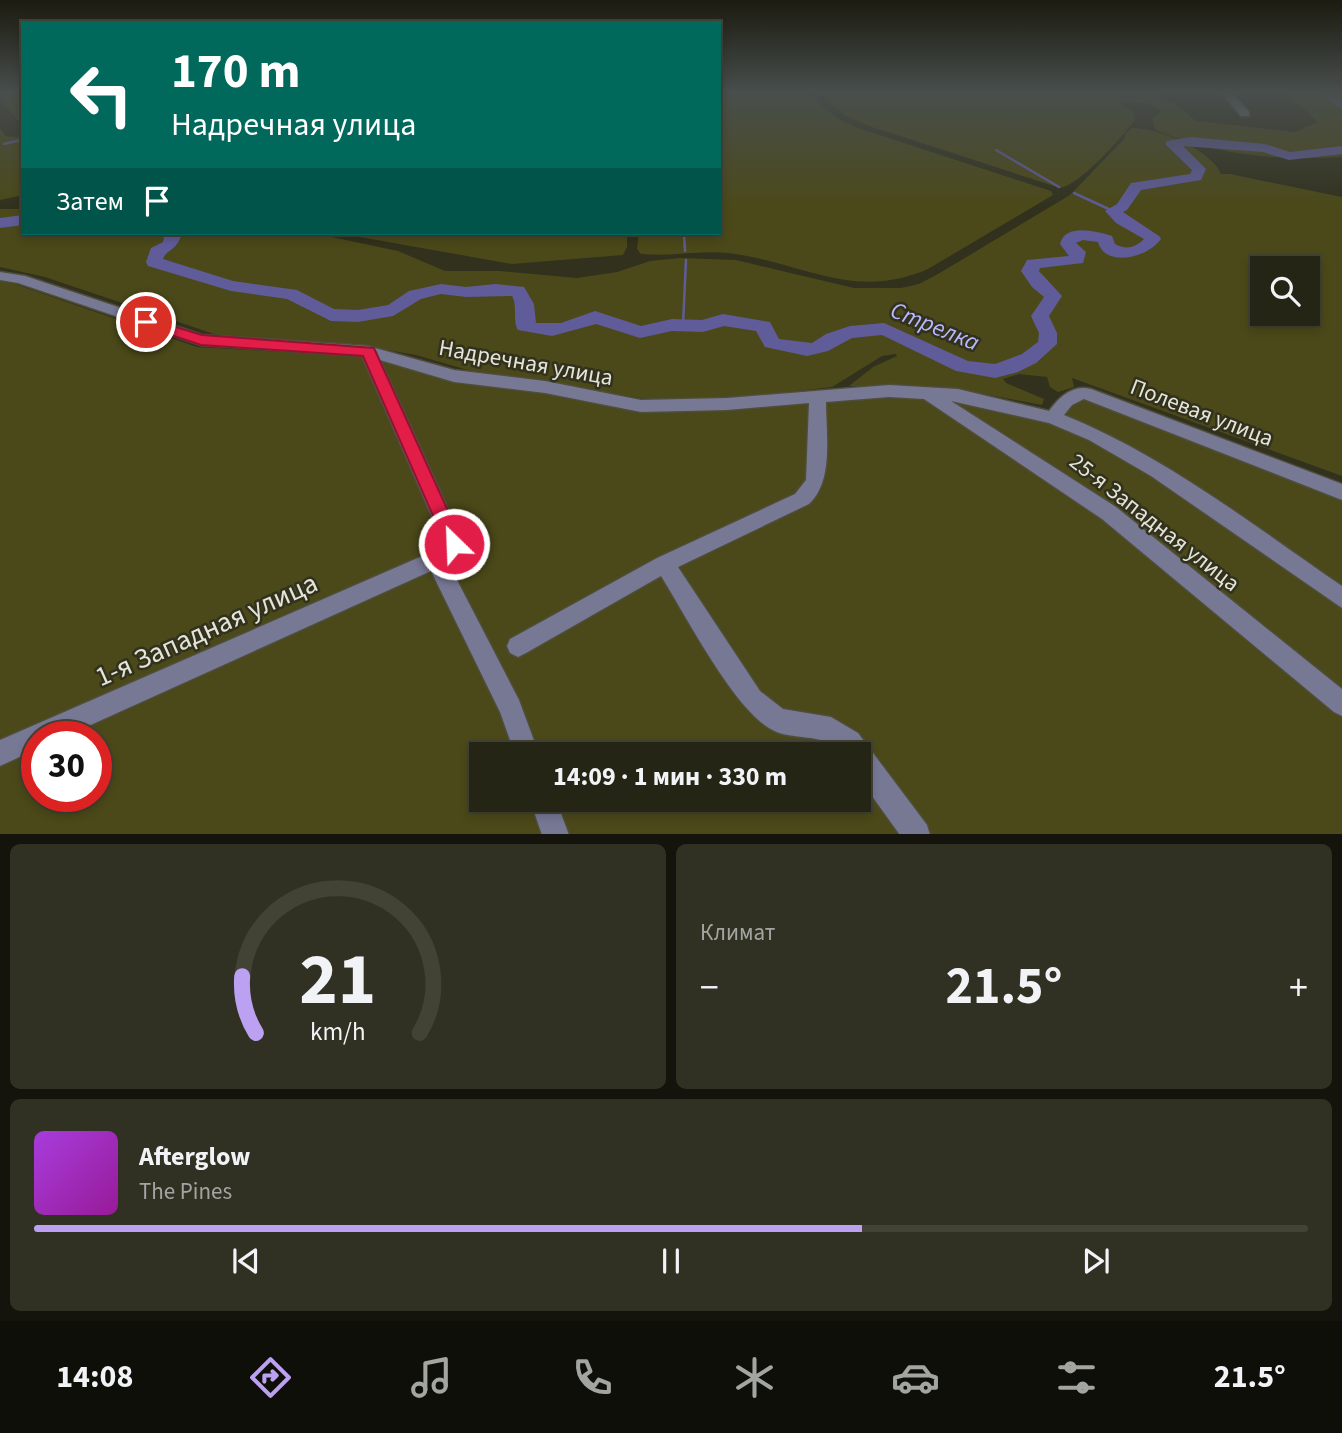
<!DOCTYPE html>
<html lang="ru">
<head>
<meta charset="utf-8">
<style>
	:root { --surface:#252516; --page:#313123; --text:#f1f3f6; --muted:#a3a5a1; --line:#424235; --accent:#bca0f2 }
	body { margin:0; font-family:"Source Sans 3",sans-serif; background:var(--page); color:var(--text); height:100vh; display:flex; flex-direction:column; font-size:26px; white-space:nowrap }
	* { box-sizing:border-box; margin:0 }
	p { font-size:23px; color:var(--muted) }
	.icon { flex:none; width:38px; height:38px; fill:none; stroke:currentColor; stroke-width:2; stroke-linecap:round; stroke-linejoin:round }
	.map { position:relative; height:834px; overflow:hidden }
	.side { display:flex; flex-direction:column; gap:10px; padding:10px; background:#14140c; flex:1 }
	.side>* { flex:none }
	.guide { position:absolute; left:21px; top:21px; width:700px; height:214px; border-radius:0px; box-shadow:0 4px 10px #0003,0 0 0 2px var(--line); background:#00695c; color:#fff; overflow:hidden }
	.fabs { position:absolute; left:1250px; top:256px; display:grid; gap:14px }
	.fabs a { display:grid; place-items:center; width:70px; height:70px; border-radius:0px; background:var(--surface); box-shadow:0 4px 10px #0003,0 0 0 2px var(--line); font-size:35px }
	.speed { position:absolute; left:21px; top:721px; display:flex; gap:14px; font-size:35px; font-weight:700; text-align:center }
	.speed>* { display:grid; place-content:center; width:91px; height:91px; border-radius:50%; background:var(--surface); box-shadow:0 4px 10px #0003,0 0 0 2px var(--line); line-height:1 }
	.speed .limit { border:10px solid #d22; background:#fff; color:#111 }
	.pin { position:absolute; display:grid; place-items:center; width:60px; height:60px; color:#fff; margin:-30px; border:4px solid #fff; border-radius:50%; box-shadow:0 2px 7px #0007 }
	.me { position:absolute; width:77px; margin:-38px; rotate:336deg; stroke-linejoin:round; filter:drop-shadow(0 0 5px #0008) }
	.turn { display:flex; align-items:center; gap:24px; height:147px; padding:0 35px; font-size:32px }
	.turn .icon { width:91px; height:91px; stroke-width:2.5 }
	.turn b { display:block; font-size:49px; line-height:60px }
	.then { display:flex; align-items:center; height:66px; padding:0 35px; background:#0003; gap:14px; font-size:26px }
	.big { font-size:52px; font-weight:700; line-height:1.1 }
	.side .widget { flex:1; display:flex; flex-direction:column; justify-content:center; gap:10px; min-width:0; padding:0 24px; border-radius:10px; background:var(--page) }
	.side .dial { align-items:center; gap:0 }
	.dial svg { height:182px; overflow:visible; fill:none; stroke:var(--line); stroke-width:7; stroke-linecap:round; text-anchor:middle }
	.dial text { fill:var(--text); stroke:none }
	.song { display:flex; align-items:center; gap:21px }
	.cover { width:84px; height:84px; border-radius:10px; background:linear-gradient(135deg,hsl(280 70% 55%),hsl(300 70% 35%)) }
	.played { height:7px; border-radius:4px; background:linear-gradient(90deg,var(--accent) 65%,var(--line) 65%) }
	.keys { display:flex; justify-content:space-around; direction:ltr }
	.heat { display:flex; justify-content:space-between; align-items:center; font-size:38px; direction:ltr }
	.side .tiles { flex:1; display:grid; gap:10px; grid-template-columns:1fr 1fr }
	.widget:last-child { grid-column:span 2 }
	.trip { position:absolute; left:469px; top:742px; width:402px; height:70px; border-radius:0px; background:var(--surface); box-shadow:0 4px 10px #0003,0 0 0 2px var(--line); font-weight:700; line-height:70px; text-align:center }
	.tab-bar { display:flex; height:112px; justify-content:space-around; align-items:center; background:#0f0f09; color:var(--muted) }
	.tab-bar .icon { width:49px; height:49px }
	.tab-bar .selected { color:var(--accent) }
	.tab-bar b { font-size:32px; color:var(--text) }
	.map>svg:first-child { display:block }
	.green { fill:#4b4919; fill-rule:evenodd }
	.lines { fill:none; stroke-linecap:round; stroke-linejoin:round }
	.stream { stroke:#5f5c99; stroke-width:2.5 }
	.river { fill:#5f5c99; fill-rule:evenodd }
	.minor-casing { stroke:#4e4e3b; stroke-width:3 }
	.minor { fill:#777894; fill-rule:evenodd }
	.route { fill:#e11d48; stroke:#92132f; stroke-width:2 }
	.labels { text-anchor:middle; stroke-width:5; stroke-linejoin:round; paint-order:stroke }
	.street-label { font-size:23px; fill:#e4e4d8; stroke:#31311d }
	.water-label { font-size:24px; font-style:italic; fill:#b8b8ff; stroke:#31311d }
	.near-street-label { font-size:28px; fill:#e4e4d8; stroke:#31311d }
</style>
</head>
<body>
<div class="map">
<svg width="1342" height="835" viewBox="0 0 1342 835">
	<rect width="100%" height="100%" fill="#31311d"/>
	<path class="green" d="M0 92H23V126L0 100Z
		M719 92H806L837 118 855 127 1051 191 1053 195 928 269C853 302 801 261 727 253 699 250 669 257 641 254L637 249 639 233H719Z
		M819 92H1154L1155 99 1174 103 1196 121 1295 132 1318 122 1285 92H1342V157C1279 161 1214 155 1156 130L1152 119 1162 111 1148 103 1117 101 1133 112 1135 120C1122 137 1080 185 1060 188L872 127 844 115Z
		M0 128 6 136 23 138V195L0 200Z
		M1132 128C1159 128 1210 149 1221 174H1230L1342 197V476L1072 378 1074 387 1058 392 1050 387 1047 377 1019 374 1003 379 1006 383 1044 399 1042 405 953 388 849 386 873 367 897 356 896 354 882 356 832 387 727 399 653 400 471 371 416 355 376 348 240 339 214 334 45 277 0 267V209H23V233H313L398 251 445 271H500L577 278 617 272 650 261 680 258 736 260 854 288H901L919 284 938 274 1070 195 1125 138V134ZM1262 268H1307V313H1262Z
		M337 233H627V247L623 255 512 264Z
		M0 281 15 284 197 347 367 357 451 381 542 392 640 413 728 409 890 396 959 401 1043 415 1083 399 1342 497V834H0ZM37 737H96V796H37ZM481 754H859V800H481Z"/>
	<g class="lines">
		<path class="stream" d="M4 144 21 140
			M996 150 1059 187
			M1074 193 1113 211
			M684 233 685 251
			M683 325 686 260"/>
		<path class="river" d="M1320 92H1333L1342 100V110Z
			M1191 137 1265 144 1290 152 1342 146V154L1289 160 1263 152 1183 146 1206 169 1201 180 1141 190 1127 210 1123 212 1159 236 1161 239C1148 258 1105 268 1098 242L1083 240 1076 243 1086 252 1083 263 1040 268 1039 271 1062 296 1049 316 1057 333V344L1036 363 1018 372 995 378 956 371 882 335 852 338 828 351 807 356 765 347 756 331 724 326 703 332 672 331 640 338 596 324 552 336 518 330C512 320 518 307 512 296L466 297 441 294 421 299 393 316 358 322 331 321 287 299 231 291 148 266 146 262 151 248 163 242 164 238 155 233H179L181 236C176 251 166 250 163 259L233 281 297 290 334 309 358 310 388 305 409 291 441 284 466 287 495 284 524 287 534 304 536 323H561L595 311 641 326 672 319 702 320 723 314 770 322 779 339 812 343 826 334 850 326 884 323 968 361 995 364 1022 354 1038 342 1039 333 1031 316 1044 297 1032 287 1021 271 1027 260 1069 256 1060 244C1065 223 1096 231 1112 236L1115 244C1126 250 1135 248 1144 239L1116 223 1105 211 1117 204 1131 183 1190 174 1192 170 1165 144 1167 141Z
			M23 215V225L0 228V218Z"/>
		<defs>
			<path id="minor" d="M1221 92H1231L1249 112V116H1241Z
				M0 272 25 276 202 335 368 346 454 370 545 381 641 400 727 398 889 385 958 389 1049 411C1059 397 1073 384 1091 389L1342 484V500L1084 399 1072 405 1064 415C1165 456 1253 525 1342 586V608L1151 476 1089 440 1049 423 951 401 1116 507 1342 689V716L1334 712 1102 519 924 399 889 397 826 402C826 434 834 481 809 504L678 567 760 691 783 709 831 717 858 733 927 825 930 835H900L859 778V754H842C824 730 792 743 769 728 732 705 686 616 661 576L526 653 518 657 510 653 507 646 510 639 657 558 795 494 806 480 809 403 727 410 641 412 545 393 454 382 380 360 464 544 461 550 454 553 447 550 444 544 362 356 201 345 18 283 0 280Z
				M436 550 443 553 519 700 539 754H515L500 712 431 571 64 737H37V749L0 766V740Z
				M530 800H556L569 835H542Z"/>
		</defs>
		<use href="#minor" class="minor-casing"/>
		<use href="#minor" class="minor"/>
	</g>
	<linearGradient id="sky" x2="0" y2="1"><stop stop-color="#1b1b10"/><stop offset="0.44" stop-color="#484e4c"/><stop offset="1" stop-color="#484e4c" stop-opacity="0"/></linearGradient>
	<rect width="1342" height="209" fill="url(#sky)"/>
	<path class="route" d="M146 318 202 335 374 348 463 544 461 550 454 552 448 550 363 356 201 345 141 325V319Z"/>
	<g class="labels">
		<g class="street-label">
			<text transform="translate(526 362) rotate(10)" y="8">Надречная улица</text>
			<text transform="translate(1202 412) rotate(21)" y="8">Полевая улица</text>
			<text transform="translate(1155 522) rotate(38)" y="8">25-я Западная улица</text>
		</g>
		<g class="water-label">
			<text transform="translate(935 326) rotate(22)" y="8">Стрелка</text>
		</g>
		<g class="near-street-label">
			<text transform="translate(206 629) rotate(-24)" y="10">1-я Западная улица</text>
		</g>
	</g>
</svg>
<div class="fabs">
<a><svg class="icon" aria-label="search" viewBox="0 0 24 24"><circle cx="10" cy="10" r="6"/><path d="M15 15l6 6"/></svg></a>
</div>
<div class="speed"><div class="limit">30</div></div>
<div class="pin" style="left:146px;top:322px;background:#d93025"><svg class="icon" aria-label="arrive" viewBox="0 0 24 24"><path d="M6 21V4h12l-3 4 3 4H6"/></svg></div>
<svg class="me" style="left:454px;top:544px" viewBox="-20 -20 40 40"><circle r="17" fill="#e11d48" stroke="#fff" stroke-width="3"/><path d="M0-11L8 9 0 5-8 9z" fill="#fff"/></svg>
<div class="trip">14:09 · 1 мин · 330 m</div>
<div class="guide">
<div class="turn"><svg class="icon" aria-label="left" viewBox="0 0 24 24"><path d="M17 20v-9H6M10 6l-5 5 5 5"/></svg><div><b>170 m</b>Надречная улица</div></div>
<div class="then">Затем<svg class="icon" aria-label="arrive" viewBox="0 0 24 24"><path d="M6 21V4h12l-3 4 3 4H6"/></svg></div>
</div>
</div>
<section class="side">
<div class="tiles">
<div class="widget dial"><svg viewBox="0 0 100 80">
<path d="M14 69A42 42 0 1 1 86 69"/>
<path d="M14 69A42 42 0 0 1 8 44" stroke="#bca0f2"/>
<text x="50" y="56" font-size="32" font-weight="700">21</text>
<text x="50" y="72" font-size="11">km/h</text>
</svg></div>
<div class="widget"><p>Климат</p>
<div class="heat"><a>−</a><b class="big">21.5°</b><a>+</a></div>
</div>
<div class="widget">
<div class="song"><i class="cover"></i><div><b>Afterglow</b><p>The Pines</p></div></div>
<div class="played"></div>
<div class="keys"><svg class="icon" aria-label="previous" viewBox="0 0 24 24"><path d="M18 5L8 12l10 7zM5 5v14"/></svg><svg class="icon" aria-label="pause" viewBox="0 0 24 24"><path d="M8 5v14M16 5v14"/></svg><svg class="icon" aria-label="next" viewBox="0 0 24 24"><path d="M6 5l10 7-10 7zM19 5v14"/></svg></div>
</div>
</div>
</section>
<nav class="tab-bar">
<b>14:08</b>
<svg class="icon selected" aria-label="directions" viewBox="0 0 24 24"><path d="M12 3l9 9-9 9-9-9zM9 14v-3h6M13 9l2 2-2 2"/></svg>
<svg class="icon" aria-label="music" viewBox="0 0 24 24"><path d="M9 18V5l10-2v13"/><circle cx="6" cy="18" r="3"/><circle cx="16" cy="16" r="3"/></svg>
<svg class="icon" aria-label="phone" viewBox="0 0 24 24"><path d="M5 4h4l2 5-3 2q2 4 5 5l2-3 5 2v4C11 20 4 13 5 4z"/></svg>
<svg class="icon" aria-label="climate" viewBox="0 0 24 24"><path d="M12 3v18M4 7l16 10M4 17L20 7"/></svg>
<svg class="icon" aria-label="car" viewBox="0 0 24 24"><path d="M5 17H2v-5l4-1 3-4h7l3 4 3 1v5h-3M9 17h6M6 11h13"/><circle cx="7" cy="17" r="2"/><circle cx="17" cy="17" r="2"/></svg>
<svg class="icon" aria-label="filters" viewBox="0 0 24 24"><path d="M4 7h16M4 17h16"/><circle cx="9" cy="7" r="2"/><circle cx="15" cy="17" r="2"/></svg>
<b>21.5°</b>
</nav>
</body>
</html>
